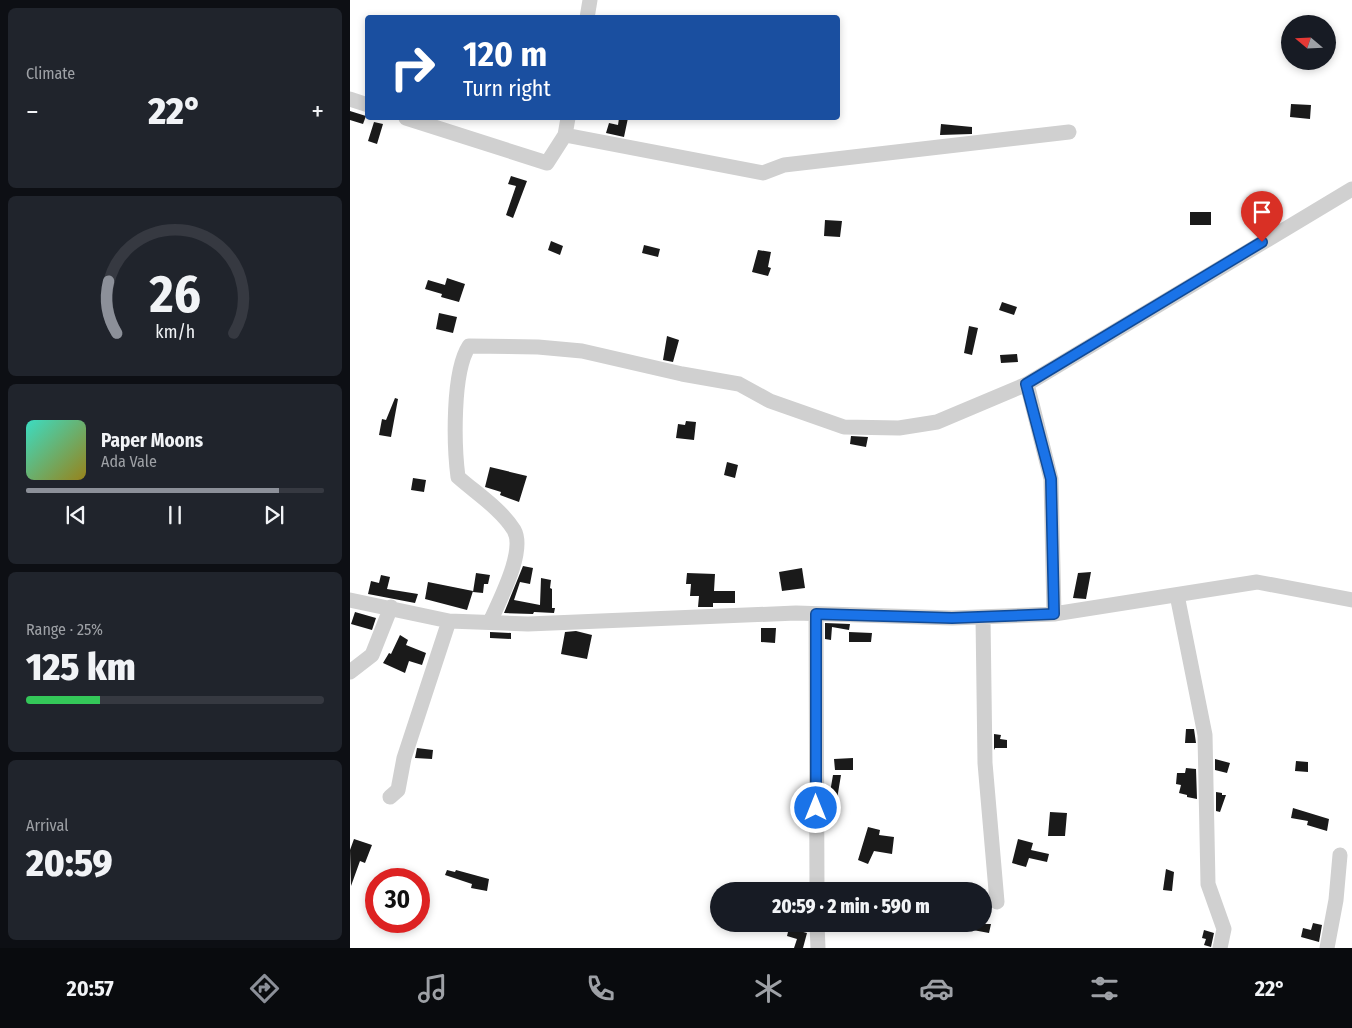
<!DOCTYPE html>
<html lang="en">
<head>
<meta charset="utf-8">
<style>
	:root { --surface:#171b24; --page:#20242c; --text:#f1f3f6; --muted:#9ea1a6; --line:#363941; --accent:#8c9099 }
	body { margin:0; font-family:"Fira Sans Condensed",sans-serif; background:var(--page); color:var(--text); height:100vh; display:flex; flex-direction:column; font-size:19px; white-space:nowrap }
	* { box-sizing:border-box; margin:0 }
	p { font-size:16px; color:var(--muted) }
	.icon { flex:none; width:28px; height:28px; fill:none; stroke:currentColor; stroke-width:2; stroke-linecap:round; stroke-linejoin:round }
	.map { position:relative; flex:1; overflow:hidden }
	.sheet { display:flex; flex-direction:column; gap:8px; padding:8px; background:#0d0f14; width:350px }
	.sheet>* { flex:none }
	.hud { position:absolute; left:15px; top:15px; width:475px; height:105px; border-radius:5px; box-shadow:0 2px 8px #0003; background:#1a4fa0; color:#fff; overflow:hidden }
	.needle { width:32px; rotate:289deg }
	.buttons { position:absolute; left:931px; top:15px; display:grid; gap:10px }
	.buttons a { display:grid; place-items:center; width:55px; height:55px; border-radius:50%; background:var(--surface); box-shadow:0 2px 8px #0003; font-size:25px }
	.speed { position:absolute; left:15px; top:868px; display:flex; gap:10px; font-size:25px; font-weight:700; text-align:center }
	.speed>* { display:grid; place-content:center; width:65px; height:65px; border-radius:50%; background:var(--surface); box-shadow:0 2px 8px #0003; line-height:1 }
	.speed .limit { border:8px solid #d22; background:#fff; color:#111 }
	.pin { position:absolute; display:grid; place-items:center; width:42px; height:42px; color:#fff; margin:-51px -21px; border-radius:50% 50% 50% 0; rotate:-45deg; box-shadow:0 0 5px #0007 }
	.pin .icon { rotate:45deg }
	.me { position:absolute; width:55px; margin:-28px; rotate:0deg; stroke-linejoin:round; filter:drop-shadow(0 0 4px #0008) }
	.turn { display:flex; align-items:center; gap:18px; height:105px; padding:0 15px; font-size:22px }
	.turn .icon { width:65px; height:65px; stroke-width:2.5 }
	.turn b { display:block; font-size:35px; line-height:42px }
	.big { font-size:38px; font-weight:800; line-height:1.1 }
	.sheet .widget { flex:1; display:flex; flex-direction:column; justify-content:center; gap:8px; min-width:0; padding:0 18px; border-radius:8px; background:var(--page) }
	.sheet .dial { align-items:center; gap:0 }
	.dial svg { height:130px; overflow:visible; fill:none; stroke:var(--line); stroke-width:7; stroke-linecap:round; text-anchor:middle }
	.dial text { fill:var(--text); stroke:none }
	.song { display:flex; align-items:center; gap:15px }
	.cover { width:60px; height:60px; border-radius:8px; background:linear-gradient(135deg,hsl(170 70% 55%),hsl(50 70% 35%)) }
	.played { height:5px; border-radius:2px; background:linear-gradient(90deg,var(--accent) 85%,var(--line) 85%) }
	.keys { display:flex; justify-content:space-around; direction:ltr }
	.heat { display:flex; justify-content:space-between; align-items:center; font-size:28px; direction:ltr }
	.charge { height:8px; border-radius:4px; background:linear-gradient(90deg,#34c759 25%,var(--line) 0) }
	.trip { position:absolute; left:360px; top:882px; width:282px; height:50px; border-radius:25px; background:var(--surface); box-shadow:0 2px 8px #0003; font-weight:800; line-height:50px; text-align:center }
	.tabs { display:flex; height:80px; justify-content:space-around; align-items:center; background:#090b0e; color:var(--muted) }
	.tabs .icon { width:35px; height:35px }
	.tabs .on { color:var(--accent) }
	.tabs b { font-size:22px; color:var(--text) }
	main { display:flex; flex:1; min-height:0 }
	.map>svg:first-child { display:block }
	.building { fill:#1a1a1a }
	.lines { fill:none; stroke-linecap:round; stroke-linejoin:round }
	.minor { stroke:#d0d0d0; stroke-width:15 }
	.route-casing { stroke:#114b97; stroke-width:12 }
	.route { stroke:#1a73e8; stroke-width:9 }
</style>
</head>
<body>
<main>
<section class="sheet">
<div class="widget"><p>Climate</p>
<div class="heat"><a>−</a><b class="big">22°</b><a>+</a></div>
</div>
<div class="widget dial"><svg viewBox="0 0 100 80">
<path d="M14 69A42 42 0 1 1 86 69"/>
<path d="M14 69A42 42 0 0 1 9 37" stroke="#8c9099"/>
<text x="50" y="56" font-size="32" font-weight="700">26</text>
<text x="50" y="72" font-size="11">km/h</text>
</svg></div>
<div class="widget">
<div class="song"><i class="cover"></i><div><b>Paper Moons</b><p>Ada Vale</p></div></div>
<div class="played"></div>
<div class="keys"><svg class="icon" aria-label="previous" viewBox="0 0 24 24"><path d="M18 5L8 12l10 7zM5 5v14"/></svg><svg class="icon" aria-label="pause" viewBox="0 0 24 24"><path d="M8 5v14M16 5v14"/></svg><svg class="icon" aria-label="next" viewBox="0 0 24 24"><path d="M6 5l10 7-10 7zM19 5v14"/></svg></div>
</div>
<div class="widget"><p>Range · 25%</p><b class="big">125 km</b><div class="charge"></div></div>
<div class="widget"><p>Arrival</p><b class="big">20:59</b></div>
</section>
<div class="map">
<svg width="1002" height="948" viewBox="0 0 1002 948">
	<rect width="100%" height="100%" fill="#fff"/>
	<path class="building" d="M941 104 961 105 960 119 940 117Z
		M0 111 16 116 13 124 0 120Z
		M269 118H278L274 137 256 133 259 123 268 125Z
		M24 122 33 124 27 144 18 141Z
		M591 124 622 127V134L590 135Z
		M161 176 177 181 163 218 156 215 166 186 158 184Z
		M840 212H861V225H840Z
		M475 220 492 221 490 237 474 236Z
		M201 241 213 246 210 255 198 250Z
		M294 245 310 249 308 257 292 253Z
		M408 250 421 252 418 267 421 268 418 276 402 272Z
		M97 278 115 284 109 302 91 297 92 294 75 289 78 280 95 285Z
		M652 302 667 307 664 315 649 310Z
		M89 313 107 317 103 333 86 329Z
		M619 326 628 328 622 355 614 353Z
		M317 336 329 340 323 362 313 360Z
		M667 354 668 362 651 363 650 355Z
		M45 398 48 399 41 437 29 435 32 419 36 420Z
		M336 421 346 422 344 440 326 438 328 424 335 425Z
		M501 436 518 437 516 447 500 444Z
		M377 462 388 465 385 478 374 475Z
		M140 467 177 476 169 502 150 495 151 492 135 487Z
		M63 478 76 480 74 492 61 490Z
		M173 566 183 568 180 584 170 582 164 600 190 605 191 578 201 580 200 588 202 589V608H205L204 613 184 612 183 614 154 613Z
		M452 568 455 588 432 591 429 572Z
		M741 572 736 599 723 598 728 573Z
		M126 573 140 575 138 584H134L133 593 123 592Z
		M337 573 365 574 364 591H385V603H363V607H348L349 596H340L341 584H336Z
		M31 575 40 577 37 589 68 594 65 603 18 594 21 581 29 583Z
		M78 582 123 591 117 610 75 599Z
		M5 612 26 618 22 630 1 624Z
		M475 623 500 624 499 630 482 627 481 640 475 639Z
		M411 628H426L425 643 411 642Z
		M226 631 242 635 237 659 211 654 215 632Z
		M140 632 161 633V639L140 638Z
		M499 632 522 633 521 642H499Z
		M50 635 58 640 56 645 76 653 72 665 59 661 55 673 33 663 39 653 41 654Z
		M836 729H844L846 743H835Z
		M644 734 651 735 650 739 657 740V748H645L644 750Z
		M67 748 83 750 82 759 65 758Z
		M503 758V770H485L484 759Z
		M865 759 880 763 877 773 865 770Z
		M946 761 958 762V772L945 771Z
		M836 768 846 769 847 799 837 797V795L829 793 831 785 826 784 827 773H835Z
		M483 775H491L486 805 478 804Z
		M866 792 872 793V795H876L870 812 866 811Z
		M943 808 979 819 977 831 957 825 958 821 941 818Z
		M700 812 717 813 715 836H698Z
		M518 827 530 830 529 835 544 837 542 854 524 851 518 864 508 860Z
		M4 839 22 845 15 863 10 861 1 886 0 850Z
		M668 839 683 843 681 850 699 854 697 862 679 858 676 867 662 863Z
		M816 869 824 872 822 891 813 890Z
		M97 870 105 872 106 870 139 879 137 891 121 888 122 884 95 875Z
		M563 882 586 890 585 891H560Z
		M963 923 972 925 969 942 951 937 953 928 961 930Z
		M612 924H641L639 933 612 928Z
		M439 928 457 933 453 948H444L447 939 437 936Z
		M854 930 864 933 861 947 854 945 856 939 852 938Z"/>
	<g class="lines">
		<path class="minor" d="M237 18 240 0
			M0 99 18 105
			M56 118 197 163 215 135
			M218 118 215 135 413 173 434 165 719 132
			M677 384 701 479 704 614
			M827 595 855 735 858 884 874 929 870 948
			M0 600 99 621 178 624 446 613 602 618 704 614 907 582 1002 600
			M466 614 467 891
			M633 617 635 763 647 902
			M140 622C149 601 176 551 164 530 151 509 126 493 108 477 104 446 102 372 119 346L188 347 232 351 332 374 389 384 420 401 494 427 549 428 587 422 677 384 1002 189
			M0 672 22 655 41 607
			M40 797 48 790 54 758 99 621
			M467 924 468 948
			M977 948 986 900 990 855"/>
	</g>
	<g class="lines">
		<defs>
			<path id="route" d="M466 808V614L602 618 704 614 701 479 676 384 912 242"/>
		</defs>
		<use href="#route" class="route-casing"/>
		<use href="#route" class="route"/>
	</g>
</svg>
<div class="buttons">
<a><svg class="needle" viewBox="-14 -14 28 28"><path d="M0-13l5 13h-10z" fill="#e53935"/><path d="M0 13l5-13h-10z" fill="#9ea1a6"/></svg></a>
</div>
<div class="speed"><div class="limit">30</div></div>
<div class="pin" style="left:912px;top:242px;background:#d93025"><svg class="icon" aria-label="arrive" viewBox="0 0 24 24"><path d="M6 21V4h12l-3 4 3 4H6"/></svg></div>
<svg class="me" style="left:466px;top:808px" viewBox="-20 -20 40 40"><circle r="17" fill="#1a73e8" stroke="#fff" stroke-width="3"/><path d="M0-11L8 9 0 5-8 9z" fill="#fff"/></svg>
<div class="trip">20:59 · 2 min · 590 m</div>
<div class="hud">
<div class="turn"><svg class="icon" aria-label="right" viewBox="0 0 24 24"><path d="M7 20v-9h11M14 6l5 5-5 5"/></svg><div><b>120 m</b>Turn right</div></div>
</div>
</div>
</main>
<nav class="tabs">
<b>20:57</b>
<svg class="icon on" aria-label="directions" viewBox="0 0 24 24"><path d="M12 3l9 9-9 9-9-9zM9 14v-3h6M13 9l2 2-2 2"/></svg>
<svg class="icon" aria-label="music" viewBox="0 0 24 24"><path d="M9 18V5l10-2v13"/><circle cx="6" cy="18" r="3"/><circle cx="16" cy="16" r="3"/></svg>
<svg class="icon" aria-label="phone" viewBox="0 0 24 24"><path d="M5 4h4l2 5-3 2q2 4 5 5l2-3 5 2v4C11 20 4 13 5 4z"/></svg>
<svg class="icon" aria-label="climate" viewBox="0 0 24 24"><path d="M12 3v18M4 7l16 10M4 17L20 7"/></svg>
<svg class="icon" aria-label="car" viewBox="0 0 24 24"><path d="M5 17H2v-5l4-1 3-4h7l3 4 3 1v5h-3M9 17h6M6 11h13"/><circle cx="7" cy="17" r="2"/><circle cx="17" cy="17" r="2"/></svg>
<svg class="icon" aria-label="filters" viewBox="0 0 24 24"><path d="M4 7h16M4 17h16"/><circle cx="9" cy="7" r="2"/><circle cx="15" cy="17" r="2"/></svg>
<b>22°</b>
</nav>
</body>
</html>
